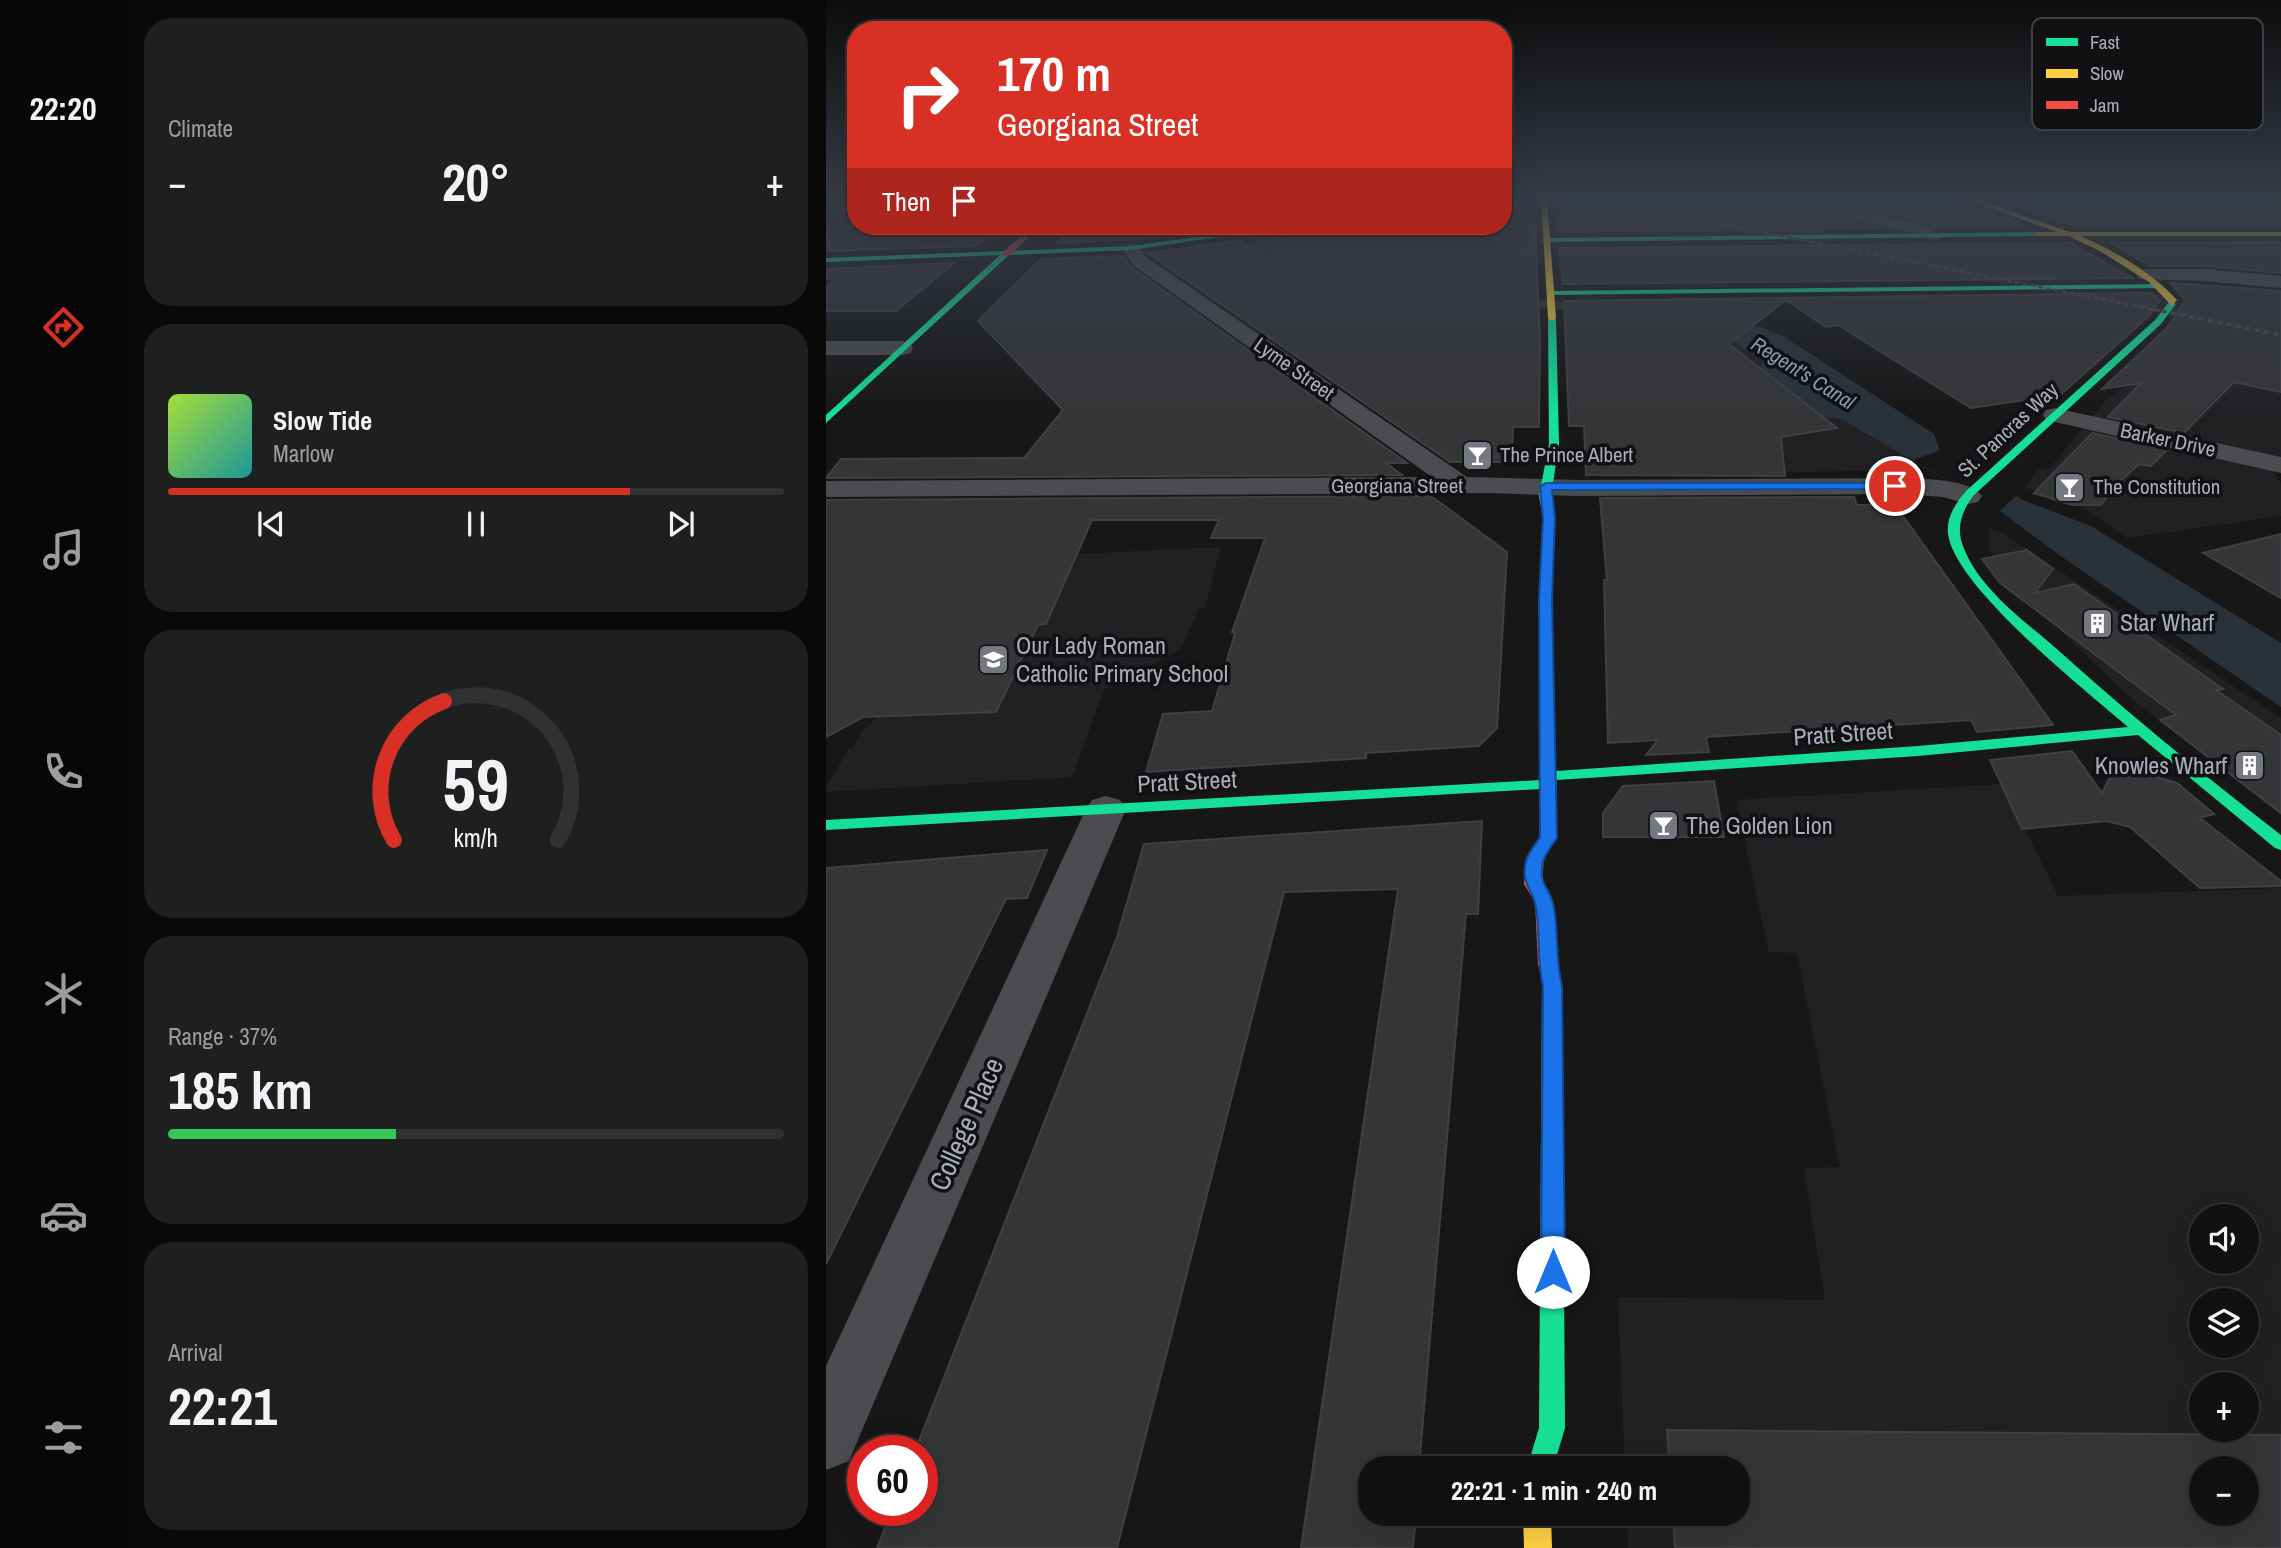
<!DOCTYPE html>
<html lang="en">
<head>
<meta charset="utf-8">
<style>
	:root { --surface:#111; --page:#1e1f1f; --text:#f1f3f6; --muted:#9c9d9f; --line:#303131; --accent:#d93025 }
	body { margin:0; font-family:"Archivo Narrow",sans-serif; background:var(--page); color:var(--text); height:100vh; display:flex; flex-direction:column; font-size:26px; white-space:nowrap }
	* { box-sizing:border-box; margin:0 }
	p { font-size:23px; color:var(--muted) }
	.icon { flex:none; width:38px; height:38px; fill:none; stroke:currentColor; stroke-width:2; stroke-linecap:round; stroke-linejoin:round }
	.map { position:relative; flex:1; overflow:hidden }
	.side { display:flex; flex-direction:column; gap:18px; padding:18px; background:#090909; width:700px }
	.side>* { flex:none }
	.hud { position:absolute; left:21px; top:21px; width:665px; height:214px; border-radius:28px; box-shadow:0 7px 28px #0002,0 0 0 2px var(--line); background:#d93025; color:#fff; overflow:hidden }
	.fabs { position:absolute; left:1363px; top:1204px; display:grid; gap:14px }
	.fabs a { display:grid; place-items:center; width:70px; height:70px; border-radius:50%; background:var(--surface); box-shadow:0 7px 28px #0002,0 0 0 2px var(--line); font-size:35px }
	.speed { position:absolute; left:21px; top:1435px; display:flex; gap:14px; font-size:35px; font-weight:700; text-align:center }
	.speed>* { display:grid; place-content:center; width:91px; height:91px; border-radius:50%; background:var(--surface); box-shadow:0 7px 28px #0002,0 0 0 2px var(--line); line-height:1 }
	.speed .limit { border:10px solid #d22; background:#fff; color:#111 }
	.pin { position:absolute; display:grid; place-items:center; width:60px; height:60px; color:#fff; margin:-30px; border:4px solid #fff; border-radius:50%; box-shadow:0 2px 7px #0007 }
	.me { position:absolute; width:77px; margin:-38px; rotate:0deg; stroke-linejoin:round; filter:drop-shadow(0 0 5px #0008) }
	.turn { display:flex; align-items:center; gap:24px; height:147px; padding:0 35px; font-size:32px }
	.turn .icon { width:91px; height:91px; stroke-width:2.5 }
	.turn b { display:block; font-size:49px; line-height:60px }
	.then { display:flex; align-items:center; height:66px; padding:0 35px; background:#0003; gap:14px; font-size:26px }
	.big { font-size:52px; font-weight:800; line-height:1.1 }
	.side .widget { flex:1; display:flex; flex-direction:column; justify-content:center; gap:10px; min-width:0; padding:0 24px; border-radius:28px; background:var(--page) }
	.side .dial { align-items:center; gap:0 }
	.dial svg { height:182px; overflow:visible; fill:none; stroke:var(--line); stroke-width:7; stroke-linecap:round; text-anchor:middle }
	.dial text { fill:var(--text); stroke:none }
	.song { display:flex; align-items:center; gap:21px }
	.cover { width:84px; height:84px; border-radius:10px; background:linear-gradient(135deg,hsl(80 70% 55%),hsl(180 70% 35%)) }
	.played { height:7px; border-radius:4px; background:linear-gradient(90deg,var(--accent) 75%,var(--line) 75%) }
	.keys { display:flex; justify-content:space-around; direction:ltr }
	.heat { display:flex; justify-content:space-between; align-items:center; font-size:38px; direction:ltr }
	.charge { height:10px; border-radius:5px; background:linear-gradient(90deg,#34c759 37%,var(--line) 0) }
	.trip { position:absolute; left:532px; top:1456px; width:392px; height:70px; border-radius:28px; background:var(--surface); box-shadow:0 7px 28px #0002,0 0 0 2px var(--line); font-weight:800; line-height:70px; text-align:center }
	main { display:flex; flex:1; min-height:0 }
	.tab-bar { display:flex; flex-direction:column; width:126px; justify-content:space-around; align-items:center; background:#070707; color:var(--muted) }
	.tab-bar .icon { width:49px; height:49px }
	.tab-bar .current { color:var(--accent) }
	.tab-bar b { font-size:32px; color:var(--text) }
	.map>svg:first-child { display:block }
	.built { fill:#212124; fill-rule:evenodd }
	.green { fill:#1b211c }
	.water { fill:#2a3239 }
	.pier { fill:#171717 }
	.building { fill:#343537; stroke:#3f4043; stroke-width:2; fill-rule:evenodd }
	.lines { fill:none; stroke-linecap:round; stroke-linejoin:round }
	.street { fill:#4b4c50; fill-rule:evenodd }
	.fast { fill:#16e098; fill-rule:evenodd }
	.slow { fill:#ffcf43; fill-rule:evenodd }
	.jam { fill:#f24e42; fill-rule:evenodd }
	.rail-far1 { stroke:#4b4c4f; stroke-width:2.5; stroke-dasharray:4.5 3.5; stroke-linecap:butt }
	.rail { stroke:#4b4c4f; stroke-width:3.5; stroke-dasharray:5 4.5; stroke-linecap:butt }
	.route { fill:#1a73e8; stroke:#114b97; stroke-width:2 }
	.labels { text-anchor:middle; stroke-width:7; stroke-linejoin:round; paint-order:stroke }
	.far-street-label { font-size:21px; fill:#a8adb8; stroke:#111113 }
	.far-water-label { font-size:21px; font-style:italic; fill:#7f9bb3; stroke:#111113 }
	.far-poi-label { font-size:21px; fill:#a8adb8; stroke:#111113; text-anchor:start }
	.poi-label { font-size:24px; fill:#a8adb8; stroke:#111113; text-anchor:start }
	.street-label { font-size:24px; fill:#a8adb8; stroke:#111113 }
	.near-street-label { font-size:28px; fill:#a8adb8; stroke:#111113 }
	.key { fill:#111113; stroke:#3e4045; stroke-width:2 }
	.key-label { font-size:19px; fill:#a8adb8 }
</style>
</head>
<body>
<main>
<nav class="tab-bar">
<b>22:20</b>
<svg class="icon current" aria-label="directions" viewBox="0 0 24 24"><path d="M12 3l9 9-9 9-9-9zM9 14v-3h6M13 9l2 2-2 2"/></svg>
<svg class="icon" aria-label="music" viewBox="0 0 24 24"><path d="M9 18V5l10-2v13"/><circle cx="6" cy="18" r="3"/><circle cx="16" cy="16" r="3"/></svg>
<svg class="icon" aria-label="phone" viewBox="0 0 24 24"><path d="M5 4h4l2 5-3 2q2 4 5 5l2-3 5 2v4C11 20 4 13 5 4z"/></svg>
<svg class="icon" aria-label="climate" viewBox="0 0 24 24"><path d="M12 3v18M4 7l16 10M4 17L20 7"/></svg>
<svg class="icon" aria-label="car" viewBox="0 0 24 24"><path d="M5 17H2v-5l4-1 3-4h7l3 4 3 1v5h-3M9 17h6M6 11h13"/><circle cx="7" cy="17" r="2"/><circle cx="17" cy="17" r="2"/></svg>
<svg class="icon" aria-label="filters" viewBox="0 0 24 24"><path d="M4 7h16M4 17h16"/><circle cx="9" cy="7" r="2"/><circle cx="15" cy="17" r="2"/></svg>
</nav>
<section class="side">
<div class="widget"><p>Climate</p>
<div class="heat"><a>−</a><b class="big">20°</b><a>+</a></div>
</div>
<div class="widget">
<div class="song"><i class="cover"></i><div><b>Slow Tide</b><p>Marlow</p></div></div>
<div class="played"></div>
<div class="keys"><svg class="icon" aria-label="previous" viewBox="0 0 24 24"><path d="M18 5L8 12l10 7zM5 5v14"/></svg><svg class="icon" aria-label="pause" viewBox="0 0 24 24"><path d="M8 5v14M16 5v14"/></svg><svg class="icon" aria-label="next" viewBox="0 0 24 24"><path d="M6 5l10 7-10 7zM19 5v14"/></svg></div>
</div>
<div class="widget dial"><svg viewBox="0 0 100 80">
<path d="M14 69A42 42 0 1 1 86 69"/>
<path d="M14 69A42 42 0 0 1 36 8" stroke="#d93025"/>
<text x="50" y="56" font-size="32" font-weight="700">59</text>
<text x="50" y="72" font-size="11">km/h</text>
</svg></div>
<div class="widget"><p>Range · 37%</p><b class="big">185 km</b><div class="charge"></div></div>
<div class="widget"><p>Arrival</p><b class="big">22:21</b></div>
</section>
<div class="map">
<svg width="1455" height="1548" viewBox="0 0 1455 1548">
	<rect width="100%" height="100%" fill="#171717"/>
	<path class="built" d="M0 198H30V226H185L160 245 0 250Z
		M752 198 866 205 1389 306 1455 314V460L1449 476 1455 483V516L1301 538 1253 505 1221 497 1223 493 1199 488 1211 470 1224 468 1280 400 1315 375 1362 321Z
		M755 313 910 343 937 361 935 367 990 418 1015 419 1084 458 1049 471 855 473Z
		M1164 529 1177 533 1455 718V815L1307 700 1176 576 1163 549Z
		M255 545 252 554 394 547 379 608H373L355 649 278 690 246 777 0 792V787L23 749H26L37 730 55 714 53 550Z
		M1177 784 1232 896 1455 888V1548H802L801 1514H912V1468H799L792 1297 999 1300 978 1168 1014 1167 971 953 943 952 910 800ZM1376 1216H1421V1262H1376ZM1376 1300H1421V1346H1376ZM1376 1384H1421V1430H1376ZM1376 1468H1421V1514H1376Z"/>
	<path class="green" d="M1164 198 1386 220 1411 229H1252Z"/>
	<path class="water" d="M428 226H459L524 262 545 271 585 282 675 296 872 314 938 328 957 336 1108 434 1114 451 1199 501 1265 526 1455 643V707L1233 555 1174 511 1015 419 990 418 929 372 926 369 935 367 937 361 905 340 757 312 696 306 669 310 563 298 509 284 480 273 463 262 456 263 427 241Z"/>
	<path class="pier" d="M1118 449 1193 493 1174 511 1087 460Z"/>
	<path class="building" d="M742 198H940L950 206 1055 228 732 232 730 213 741 216Z
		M987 198H1130L1133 203 1200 226 1107 228 1095 221Z
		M1159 198H1455V226H1249L1187 205Z
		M677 199 708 207 714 340 713 427H687L686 462H624L321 253 416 240 420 245 446 242 542 226H677Z
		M0 226H174L149 246 0 251Z
		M256 226H402L403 227 305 240 232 243 249 227Z
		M1455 242V273L1380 266H1324L1285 243Z
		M1245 243 1306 278 737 284 733 248Z
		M298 256 305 267 581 463H560L576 475 0 478 15 459 198 458 237 410 152 321 215 259Z
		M128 263 70 311H0V289L9 278 0 279V269Z
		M1345 283 1455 291V392L1408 382 1358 433 1282 417 1315 383 1276 389 1341 328 1359 301Z
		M1325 293 1334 301 1323 316 1234 395 1145 408 1012 325 1000 327 960 300 903 344 1011 428 955 437 959 476 760 475 758 426H743L738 301Z
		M1266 433 1341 450 1325 466 1313 464 1289 486 1275 505H1246L1208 493Z
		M605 496 681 552 671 728 653 746 540 753V758L320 772 337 714 386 711 409 633 406 632 439 538H385L393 520H266L220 624 212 625 170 712 37 717 0 737V500Z
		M1028 497 1031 505H1069L1227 725 1151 732 1145 720 880 737 883 752 820 755 832 740 782 743 778 580H781L774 498Z
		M1455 534V598L1377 553Z
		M1201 550 1227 569 1209 593 1248 584 1397 689 1390 690 1455 735V813L1334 720 1350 715 1174 583 1156 559Z
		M1246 751 1276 793 1290 765 1351 783 1388 814 1374 818 1455 881V886L1374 888 1304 827 1281 821 1196 829 1164 760Z
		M888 781 898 837H777V813L797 786Z
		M656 821 652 914H640L593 1468H544V1514H590L587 1548H475L572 889 458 892 291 1548H51L66 1510H96V1451H89L291 937 318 844Z
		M221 850 201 898 180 899 0 1264V868Z
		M841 1430 1455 1435V1548H849L847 1514H912V1468H844ZM1376 1468H1421V1514H1376Z"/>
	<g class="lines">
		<path class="street" d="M943 198H974L1094 224 1117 236 1108 241 1089 233 951 203Z
			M305 243 311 244 320 257 641 477 753 480 1079 478C1099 479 1144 479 1156 496L1152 502 1142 504 1117 497 1079 494 753 496 665 493 0 497V481L606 477 307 265 296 248Z
			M1320 269H1380L1455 276V288L1380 281 1313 279 1311 275 1313 271Z
			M0 341H76L84 343 87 348 84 353 76 355H0Z
			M1229 408 1455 457V473L1220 420 1217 415 1220 410Z
			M280 796 294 800 300 809 23 1461 0 1470V1366L260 809 266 800Z"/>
		<path class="fast" d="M452 226H469L305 250 183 255 0 423V415L174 255 0 262V258L305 246Z
			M1210 232 1213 236 721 242 717 240 721 238Z
			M1334 284 1337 288 724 295 720 293 724 291Z
			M1343 302 1350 304 1335 324 1148 495C1138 508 1131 523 1135 540 1149 587 1198 620 1233 651 1304 715 1379 776 1455 835V850L1449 848 1312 735 1092 756 731 780V809L723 814 715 809V789L0 830V820L715 780 714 599 717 518 713 496 723 444 722 318 726 315 730 318 733 444 725 496 729 518 726 599 730 771 1092 746 1302 727C1259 690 1129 587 1122 534 1120 517 1130 503 1140 491L1329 320Z
			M726 976 733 978 736 983 739 1428 727 1468H701L713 1428 716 983 719 978Z"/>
		<path class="slow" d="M715 198H721L730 318 726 321 722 318Z
			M1137 198H1147L1244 232H1455V236H1255C1290 252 1324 271 1351 300L1346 306 1323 282 1274 251 1242 236H1207L1210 232H1231Z
			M697 1514H725L726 1548H698Z"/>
		<path class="jam" d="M207 226H214L183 256H177V252Z
			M723 804 731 809V838L718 858 716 884 727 902 730 964 736 983 733 988 726 990 719 988 712 964 709 902 698 884 700 858 715 838V809Z"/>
		<path class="rail-far1" d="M765 198 1335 311"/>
		<path class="rail" d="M1326 309 1455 335"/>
	</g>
	<linearGradient id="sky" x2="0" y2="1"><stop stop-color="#0d0d0d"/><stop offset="0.48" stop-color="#363c47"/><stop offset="1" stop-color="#363c47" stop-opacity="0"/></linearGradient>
	<rect width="1455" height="415" fill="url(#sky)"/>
	<path class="route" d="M1069 483 1073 484V489L726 490 729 518 726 599 731 838C726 845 719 853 717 862 712 883 722 886 727 903 733 930 729 959 736 986L739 1272 735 1279 727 1283 718 1279 715 1272 717 986C710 958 715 928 709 903 704 886 695 882 700 861 702 853 709 845 714 837L713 599 717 518 714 486 720 483Z"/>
	<defs>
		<symbol id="bar-square" viewBox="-11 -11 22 22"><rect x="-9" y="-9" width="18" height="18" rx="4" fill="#757880" stroke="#111113"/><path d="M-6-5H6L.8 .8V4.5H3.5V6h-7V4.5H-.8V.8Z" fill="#fff"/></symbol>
		<symbol id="building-square" viewBox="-11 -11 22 22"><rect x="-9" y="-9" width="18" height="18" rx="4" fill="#757880" stroke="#111113"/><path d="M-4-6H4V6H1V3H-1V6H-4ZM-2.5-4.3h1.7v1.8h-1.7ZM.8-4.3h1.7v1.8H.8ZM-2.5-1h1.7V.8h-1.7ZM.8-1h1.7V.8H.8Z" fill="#fff"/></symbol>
		<symbol id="school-square" viewBox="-11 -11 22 22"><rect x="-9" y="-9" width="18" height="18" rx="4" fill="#757880" stroke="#111113"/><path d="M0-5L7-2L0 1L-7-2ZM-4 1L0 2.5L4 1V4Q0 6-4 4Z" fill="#fff"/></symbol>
	</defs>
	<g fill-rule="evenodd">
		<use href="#bar-square" x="634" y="438" width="35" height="35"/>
		<use href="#bar-square" x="1226" y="470" width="35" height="35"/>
		<use href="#building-square" x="1254" y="606" width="35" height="35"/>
		<use href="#school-square" x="150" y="642" width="35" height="35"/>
		<use href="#building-square" x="1406" y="748" width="35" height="35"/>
		<use href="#bar-square" x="820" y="808" width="35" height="35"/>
	</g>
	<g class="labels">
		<g class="far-street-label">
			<text transform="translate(468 369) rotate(35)" y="7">Lyme Street</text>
			<text transform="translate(1182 430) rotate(-43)" y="7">St. Pancras Way</text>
			<text transform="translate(1342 440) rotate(12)" y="7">Barker Drive</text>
			<text x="571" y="493">Georgiana Street</text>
		</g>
		<g class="far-water-label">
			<text transform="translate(977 373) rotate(32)" y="7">Regent's Canal</text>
		</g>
		<g class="far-poi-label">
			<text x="674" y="462">The Prince Albert</text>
			<text x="1267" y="494">The Constitution</text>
		</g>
		<g class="poi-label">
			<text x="1294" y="631">Star Wharf</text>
			<text x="190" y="654">Our Lady Roman<tspan x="190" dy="28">Catholic Primary School</tspan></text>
			<text x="1401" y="774" text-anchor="end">Knowles Wharf</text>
			<text x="860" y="834">The Golden Lion</text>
		</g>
		<g class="street-label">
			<text transform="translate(1017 734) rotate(-4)" y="8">Pratt Street</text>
			<text transform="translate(361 782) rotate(-3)" y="8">Pratt Street</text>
		</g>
		<g class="near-street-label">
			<text transform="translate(140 1124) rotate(-66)" y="10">College Place</text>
		</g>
	</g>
	<rect x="1206" y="18" width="231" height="112" rx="10" class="key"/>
	<rect x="1220" y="38" width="32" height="8" fill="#16e098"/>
	<rect x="1220" y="69" width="32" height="9" fill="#ffcf43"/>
	<rect x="1220" y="101" width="32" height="8" fill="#f24e42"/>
	<g class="key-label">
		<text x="1264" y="49">Fast</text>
		<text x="1264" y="80">Slow</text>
		<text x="1264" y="112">Jam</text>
	</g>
</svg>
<div class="fabs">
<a><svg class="icon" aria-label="sound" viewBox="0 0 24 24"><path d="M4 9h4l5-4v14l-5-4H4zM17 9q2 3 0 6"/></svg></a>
<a><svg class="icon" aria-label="layers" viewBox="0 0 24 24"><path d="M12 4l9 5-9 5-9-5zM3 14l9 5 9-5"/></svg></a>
<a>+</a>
<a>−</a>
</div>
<div class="speed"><div class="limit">60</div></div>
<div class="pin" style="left:1069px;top:486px;background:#d93025"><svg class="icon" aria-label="arrive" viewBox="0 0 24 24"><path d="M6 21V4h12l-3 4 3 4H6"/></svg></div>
<svg class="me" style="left:727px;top:1272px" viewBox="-20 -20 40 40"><circle r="19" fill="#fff"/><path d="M0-13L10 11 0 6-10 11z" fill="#1a73e8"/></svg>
<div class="trip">22:21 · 1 min · 240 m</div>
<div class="hud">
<div class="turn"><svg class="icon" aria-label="right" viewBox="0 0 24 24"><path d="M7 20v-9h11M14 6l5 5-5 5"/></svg><div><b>170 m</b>Georgiana Street</div></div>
<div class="then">Then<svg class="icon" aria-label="arrive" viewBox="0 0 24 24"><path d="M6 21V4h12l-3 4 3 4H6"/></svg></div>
</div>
</div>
</main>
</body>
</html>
